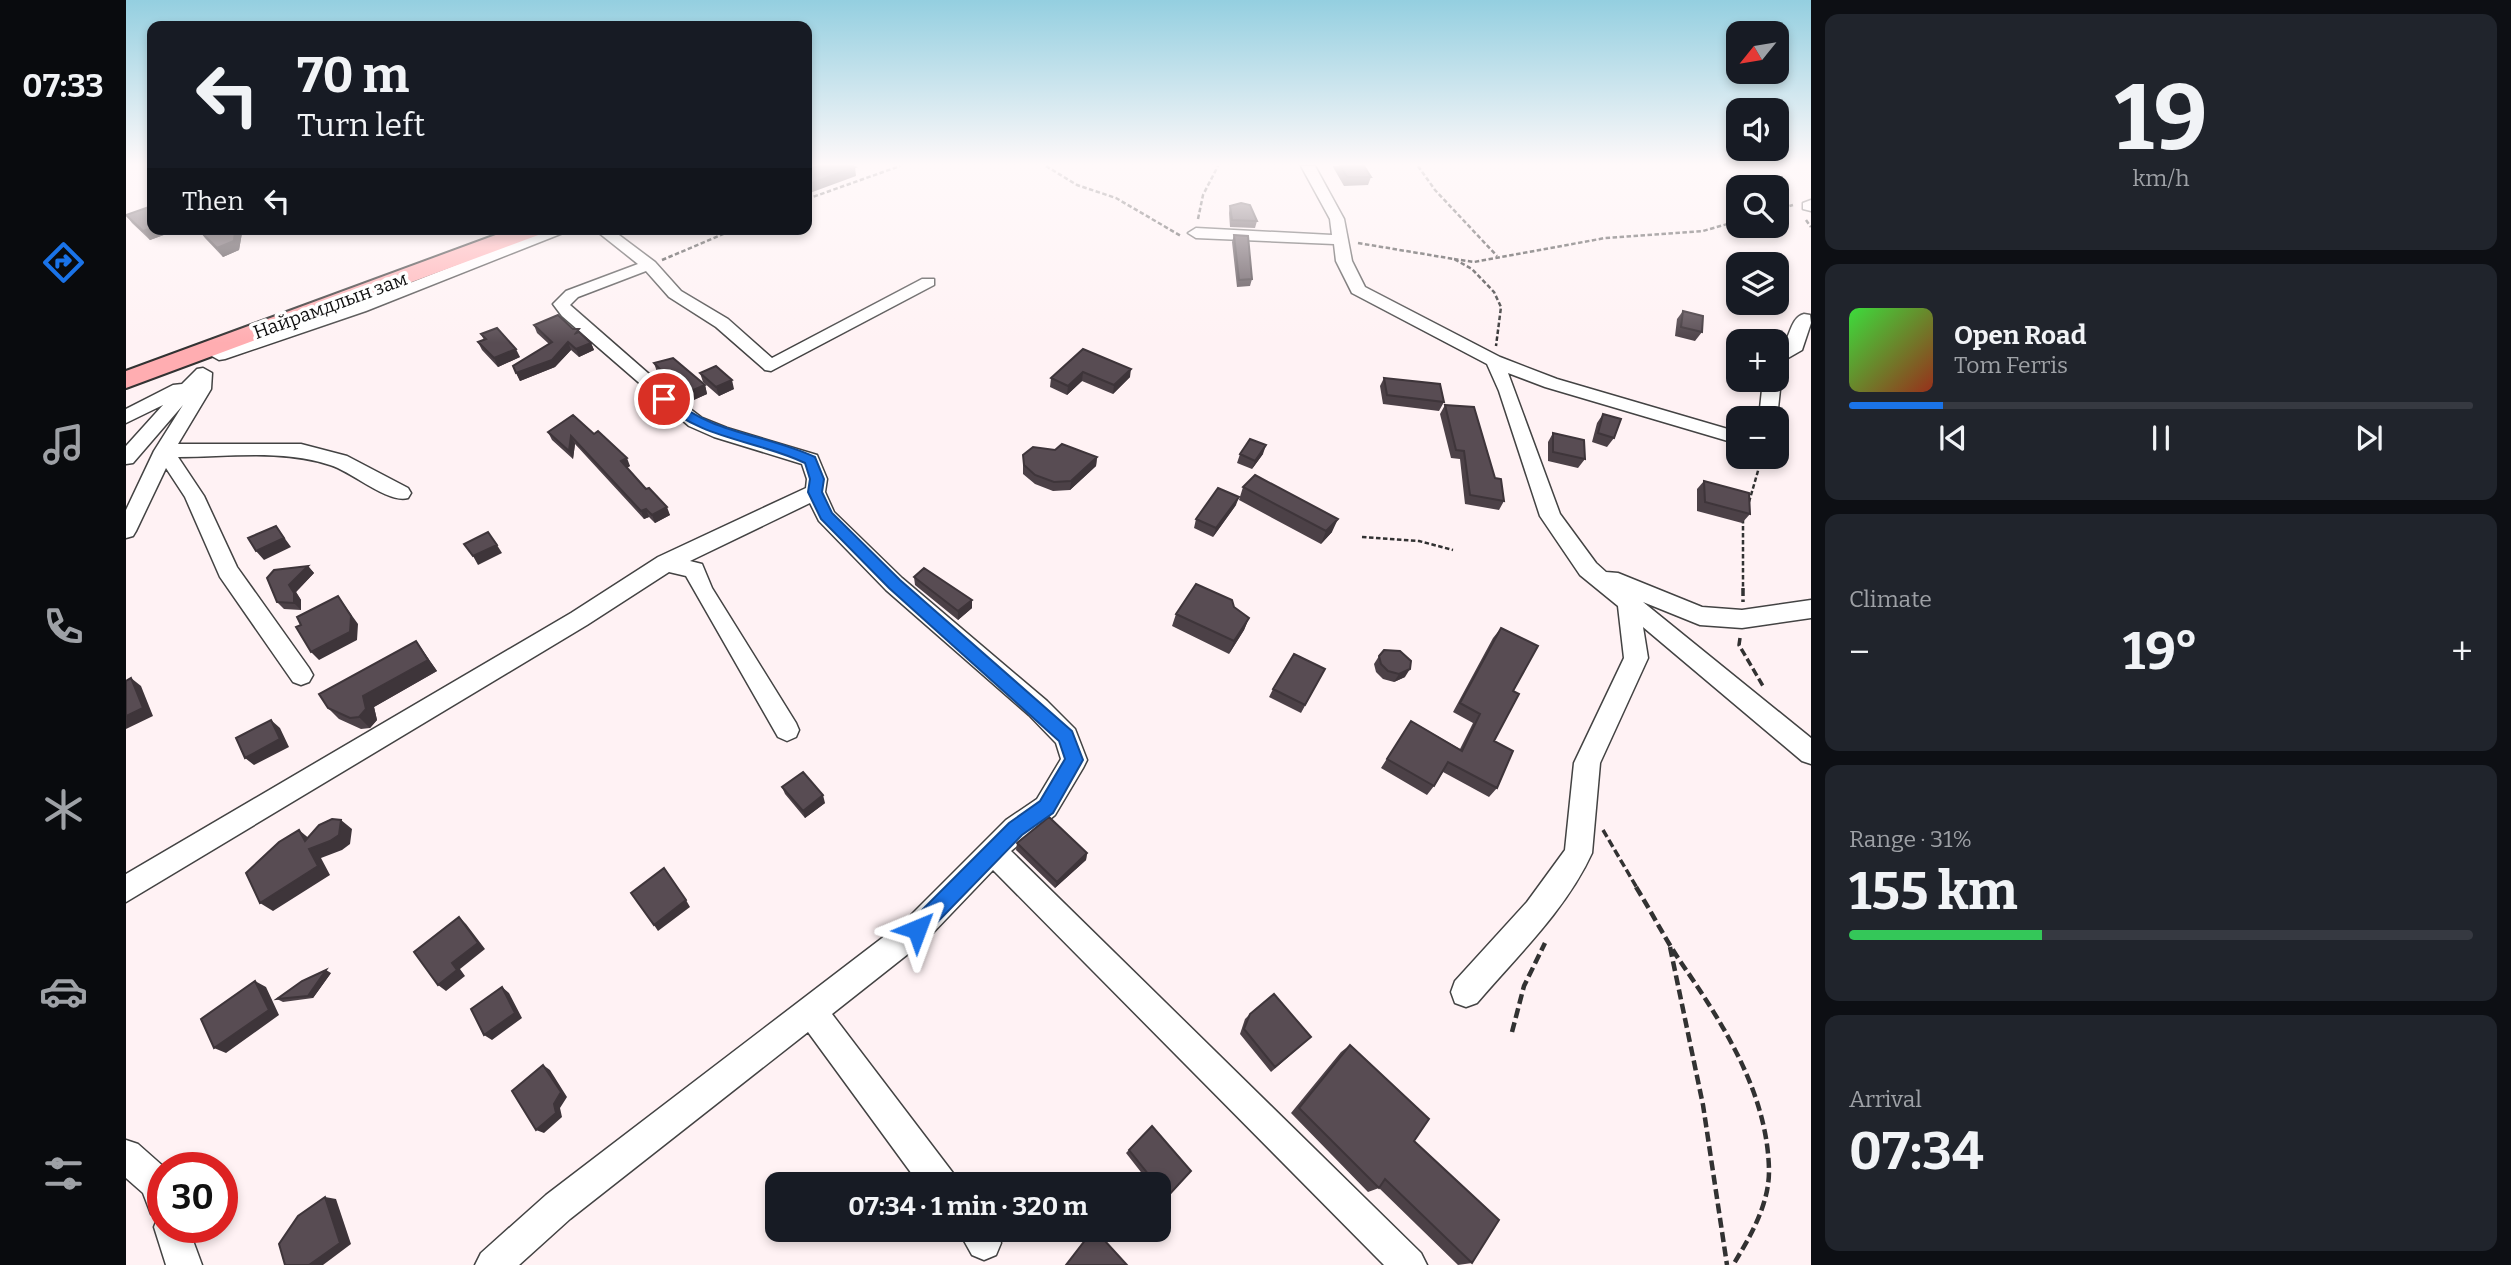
<!DOCTYPE html>
<html lang="en">
<head>
<meta charset="utf-8">
<style>
	:root { --surface:#171b24; --page:#20242c; --text:#f1f3f6; --muted:#9ea1a6; --line:#363941; --accent:#1a73e8 }
	body { margin:0; font-family:Bitter,serif; background:var(--page); color:var(--text); height:100vh; display:flex; flex-direction:column; font-size:26px; white-space:nowrap }
	* { box-sizing:border-box; margin:0 }
	p { font-size:23px; color:var(--muted) }
	.icon { flex:none; width:38px; height:38px; fill:none; stroke:currentColor; stroke-width:2; stroke-linecap:round; stroke-linejoin:round }
	.map { position:relative; flex:1; overflow:hidden }
	.side { display:flex; flex-direction:column; gap:14px; padding:14px; background:#0d0f14; width:700px }
	.side>* { flex:none }
	.hud { position:absolute; left:21px; top:21px; width:665px; height:214px; border-radius:14px; box-shadow:0 4px 10px #0003; background:#171b24; color:var(--text); overflow:hidden }
	.needle { width:46px; rotate:240deg }
	.fabs { position:absolute; left:1600px; top:21px; display:grid; gap:14px }
	.fabs a { display:grid; place-items:center; width:63px; height:63px; border-radius:14px; background:var(--surface); box-shadow:0 4px 10px #0003; font-size:35px }
	.speed { position:absolute; left:21px; top:1152px; display:flex; gap:14px; font-size:35px; font-weight:700; text-align:center }
	.speed>* { display:grid; place-content:center; width:91px; height:91px; border-radius:50%; background:var(--surface); box-shadow:0 4px 10px #0003; line-height:1 }
	.speed .limit { border:10px solid #d22; background:#fff; color:#111 }
	.pin { position:absolute; display:grid; place-items:center; width:60px; height:60px; color:#fff; margin:-30px; border:4px solid #fff; border-radius:50%; box-shadow:0 2px 7px #0007 }
	.me { position:absolute; width:77px; margin:-38px; rotate:44deg; stroke-linejoin:round; filter:drop-shadow(0 0 5px #0008) }
	.turn { display:flex; align-items:center; gap:24px; height:147px; padding:0 35px; font-size:32px }
	.turn .icon { width:91px; height:91px; stroke-width:2.5 }
	.turn b { display:block; font-size:49px; line-height:60px }
	.then { display:flex; align-items:center; height:66px; padding:0 35px; background:#0003; gap:14px; font-size:26px }
	.big { font-size:52px; font-weight:700; line-height:1.1 }
	.side .card { flex:1; display:flex; flex-direction:column; justify-content:center; gap:10px; min-width:0; padding:0 24px; border-radius:14px; background:var(--page) }
	.side .dial { align-items:center; gap:0 }
	.dial b { font-size:91px; line-height:1 }
	.song { display:flex; align-items:center; gap:21px }
	.cover { width:84px; height:84px; border-radius:10px; background:linear-gradient(135deg,hsl(120 70% 55%),hsl(10 70% 35%)) }
	.played { height:7px; border-radius:4px; background:linear-gradient(90deg,var(--accent) 15%,var(--line) 15%) }
	.keys { display:flex; justify-content:space-around; direction:ltr }
	.heat { display:flex; justify-content:space-between; align-items:center; font-size:38px; direction:ltr }
	.charge { height:10px; border-radius:5px; background:linear-gradient(90deg,#34c759 31%,var(--line) 0) }
	.trip { position:absolute; left:639px; top:1172px; width:406px; height:70px; border-radius:14px; background:var(--surface); box-shadow:0 4px 10px #0003; font-weight:700; line-height:70px; text-align:center }
	main { display:flex; flex:1; min-height:0 }
	.dock { display:flex; flex-direction:column; width:126px; justify-content:space-around; align-items:center; background:#090b0e; color:var(--muted) }
	.dock .icon { width:49px; height:49px }
	.dock .active { color:var(--accent) }
	.dock b { font-size:32px; color:var(--text) }
	.map>svg:first-child { display:block }
	.lines { fill:none; stroke-linecap:round; stroke-linejoin:round }
	.minor-casing { stroke:#434343; stroke-width:3 }
	.secondary-casing { stroke:#323232; stroke-width:4 }
	.path-far2 { stroke:#323232; stroke-width:2.5; stroke-dasharray:4.5 2.5; stroke-linecap:butt }
	.path-far1 { stroke:#323232; stroke-width:3.5; stroke-dasharray:8 3.5; stroke-linecap:butt }
	.path { stroke:#323232; stroke-width:4.5; stroke-dasharray:10 4.5; stroke-linecap:butt }
	.minor { fill:#fff; fill-rule:evenodd }
	.secondary { fill:#ffadb1; fill-rule:evenodd }
	.wall { fill:#4c4147 }
	.shaded-wall { fill:#3e353a }
	.building { fill:#584c53; stroke:#3e353a; stroke-width:2 }
	.route { fill:#1a73e8; stroke:#114b97; stroke-width:2 }
	.labels { text-anchor:middle; stroke-width:7; stroke-linejoin:round; paint-order:stroke }
	.far-street-label { font-size:19px; fill:#101010; stroke:#fff }
</style>
</head>
<body>
<main>
<nav class="dock">
<b>07:33</b>
<svg class="icon active" aria-label="directions" viewBox="0 0 24 24"><path d="M12 3l9 9-9 9-9-9zM9 14v-3h6M13 9l2 2-2 2"/></svg>
<svg class="icon" aria-label="music" viewBox="0 0 24 24"><path d="M9 18V5l10-2v13"/><circle cx="6" cy="18" r="3"/><circle cx="16" cy="16" r="3"/></svg>
<svg class="icon" aria-label="phone" viewBox="0 0 24 24"><path d="M5 4h4l2 5-3 2q2 4 5 5l2-3 5 2v4C11 20 4 13 5 4z"/></svg>
<svg class="icon" aria-label="climate" viewBox="0 0 24 24"><path d="M12 3v18M4 7l16 10M4 17L20 7"/></svg>
<svg class="icon" aria-label="car" viewBox="0 0 24 24"><path d="M5 17H2v-5l4-1 3-4h7l3 4 3 1v5h-3M9 17h6M6 11h13"/><circle cx="7" cy="17" r="2"/><circle cx="17" cy="17" r="2"/></svg>
<svg class="icon" aria-label="filters" viewBox="0 0 24 24"><path d="M4 7h16M4 17h16"/><circle cx="9" cy="7" r="2"/><circle cx="15" cy="17" r="2"/></svg>
</nav>
<div class="map">
<svg width="1685" height="1265" viewBox="0 0 1685 1265">
	<rect width="100%" height="100%" fill="#fff2f4"/>
	<g class="lines">
		<defs>
			<path id="minor" d="M1175 166H1189L1218 219 1226 261 1239 287 1374 357 1431 379 1612 432V444L1419 387 1382 373 1434 514 1470 563 1480 572 1492 573 1576 607 1616 610 1685 600V618L1616 628 1574 625 1517 602 1685 738V764L1676 761 1517 627 1522 658 1474 763 1466 853C1440 910 1391 956 1351 1003L1340 1007 1329 1003 1325 992 1329 981 1401 902 1439 850 1448 763 1498 658 1492 606 1454 575 1414 516 1373 391 1361 364 1226 293 1210 261 1208 244 1070 238 1062 233 1070 228 1206 235 1204 219Z
				M1685 200V211L1677 209V203Z
				M425 229H447L240 311 99 359 93 360 84 355 87 351 228 305 363 252 357 245 360 242H370L375 248Z
				M468 229H485L529 262 555 291 602 319 646 358 796 279H808V285L645 371 639 370 590 327 543 297 520 271 452 297 444 305 555 402 576 418 601 428 691 455 701 479 699 492 708 512 776 578 921 701 949 729 961 760 957 768 929 815 885 851 1295 1253 1301 1265H1258L867 870 801 939 706 1014 827 1173 832 1185H794L682 1032 444 1219 393 1265H349L355 1253 420 1195 781 919 880 820 911 799 935 759 930 743 903 715 760 590 693 521 684 503 564 561 576 564 586 588 670 723 673 730 670 737 661 741 652 737 560 576 543 572 461 625 0 902V874L445 613 532 557 680 488 681 479 676 464 588 437 563 426 436 316 427 304 440 291 512 264Z
				M1678 314 1684 315 1685 323 1676 350 1650 365V353C1665 344 1662 318 1678 314Z
				M77 368 86 373 85 389 52 444H175L221 456 282 488 285 493 282 498C262 504 225 471 204 465 156 449 102 457 52 457L78 496 111 567 183 668 187 675 183 682 175 685 167 682 94 577 59 497 40 468 10 531 7 536 0 538V510L28 451 57 405 7 463 0 464V446L37 405 0 423V409L47 385 56 384 71 369Z
				M1650 376 1655 380 1651 418H1633L1637 380H1650Z
				M0 1140 12 1144 38 1167 37 1227H62L76 1265H40L28 1227 32 1217 25 1214 17 1193 0 1178Z
				M832 1230H870L875 1243 870 1255 858 1260 846 1255Z"/>
			<path id="secondary" d="M386 229H418L415 234 0 388V371Z"/>
		</defs>
		<use href="#minor" class="minor-casing"/>
		<use href="#secondary" class="secondary-casing"/>
		<path class="path-far2" d="M920 166 951 185 990 198 1055 236
			M1292 166 1309 190 1371 256
			M681 199 774 166
			M1650 210 1667 205
			M1072 219 1077 195 1092 166
			M1680 220 1685 227
			M1232 243 1328 259 1346 269 1368 292 1375 307 1370 346
			M1328 259 1348 262 1479 238 1577 231 1612 221
			M536 260 609 229
			M1623 502 1636 457
			M1617 519V590
			M1236 537 1293 541 1327 550"/>
		<path class="path-far1" d="M1617 588V602
			M1614 638 1613 645 1637 686
			M1477 830 1511 888"/>
		<path class="path" d="M1510 887C1525 911 1538 937 1554 961 1596 1022 1642 1093 1643 1171 1643 1205 1624 1237 1607 1265
			M1544 947 1577 1105 1601 1265
			M1386 1032 1398 986 1419 943"/>
		<use href="#minor" class="minor"/>
		<use href="#secondary" class="secondary"/>
	</g>
	<path class="wall" d="M1207 166H1238L1245 177 1242 185 1218 186 1207 167Z
		M1104 206 1131 221 1129 228 1104 227 1103 213Z
		M0 215 26 229H54L24 240 6 223Z
		M97 229H113L116 233 113 250 97 257 79 238 73 230Z
		M1108 235 1126 279 1124 286 1111 287 1106 242Z
		M1557 311 1576 332 1569 341 1549 336 1551 319Z
		M408 325 447 329 455 334 465 343 468 350 453 357 445 350 429 367 394 381 387 366 423 344 411 333Z
		M355 334 394 357 372 367 356 350 352 342 358 340Z
		M957 349 1004 377 987 394 956 381 941 395 924 387 925 378Z
		M528 363 579 385 581 394 561 403 531 372Z
		M574 373 608 389 593 396 577 382Z
		M1258 378 1318 402 1313 411 1257 404 1254 386Z
		M1319 405 1369 478 1378 501 1373 510 1339 504 1334 459 1325 458 1314 414Z
		M1477 414 1488 438 1481 447 1466 442 1471 423Z
		M447 415 504 466 501 468 544 515 529 523 523 517 518 519 449 444 447 459 426 440 422 432Z
		M1427 433 1459 459 1452 468 1422 461V442Z
		M1114 454H1137L1126 469 1111 463Z
		M897 455 971 457 970 466 944 490 927 491 909 484 897 474Z
		M1578 481 1624 514 1616 523 1571 511V489Z
		M1117 487 1206 532 1195 544 1113 500Z
		M1110 505 1087 537 1068 528 1070 519Z
		M182 566 188 573 170 592 175 600V610L158 609 151 602Z
		M788 577 846 600V608L832 620 789 585Z
		M1108 607 1123 618 1118 630 1103 654 1046 626 1050 614Z
		M1375 628 1387 691 1368 741 1371 788 1363 797 1317 772 1308 786 1301 795 1255 768 1285 721 1334 749 1347 723 1327 712 1367 638Z
		M290 641 311 671 248 707 251 720 244 728 235 729 213 719 202 708Z
		M1253 656 1279 677 1268 682 1257 679 1250 672 1248 664Z
		M1199 669 1175 713 1143 697 1147 689Z
		M656 787 699 803 679 818 659 794Z
		M891 843 961 853 960 860 929 888 890 850Z
		M205 973 187 998 157 1002 151 999Z
		M1124 1014 1185 1037 1145 1072 1114 1034 1119 1019Z
		M1224 1045 1288 1141 1346 1263 1332 1265 1253 1188 1242 1192 1165 1113 1215 1052Z
		M1026 1126 1065 1171 1037 1199 1032 1194V1185H1025L1000 1153Z"/>
	<path class="shaded-wall" d="M729 167 730 176 681 194V185Z
		M26 228V229H54L24 240 17 231Z
		M109 229H113L116 233 113 250 97 257 91 248Z
		M442 342 445 350 429 367 394 381 390 373Z
		M465 343 468 350 453 357 450 349Z
		M390 349 394 357 372 367 368 358Z
		M1005 369 1004 377 987 394 988 385Z
		M957 372 956 381 941 395 942 386Z
		M606 380 608 389 593 396 590 387Z
		M579 385 581 394 561 403 558 394Z
		M445 436 449 444 447 459 443 451Z
		M1140 445 1137 454 1126 469 1129 461Z
		M971 457 970 466 944 490 945 481Z
		M501 458 504 466 498 469 495 461Z
		M1113 497 1110 505 1087 537 1090 528Z
		M541 507 544 515 529 523 526 515Z
		M520 509 523 517 518 519 515 511Z
		M1212 519 1206 532 1195 544 1200 531Z
		M150 526 165 547 138 560 130 551Z
		M371 545 376 553 352 565 347 556Z
		M182 566 188 573 170 592 175 600V610L168 603 163 585Z
		M212 596 232 624 231 640 193 660 185 652Z
		M846 600V608L832 620V611Z
		M1123 618 1118 630 1103 654 1108 641Z
		M290 641 311 671 248 707 251 720 244 728 233 717 237 696Z
		M1284 669 1279 677 1268 682 1273 674Z
		M5 678 15 686 27 716 0 729V716Z
		M145 720 154 728 163 747 128 765 119 758Z
		M697 795 699 803 679 818 677 811Z
		M215 820 226 829 224 844 216 850 195 858 204 875 147 911 134 903 179 841 173 830 185 840Z
		M961 853 960 860 929 888 931 882Z
		M560 900 564 907 532 931 528 925Z
		M333 917 340 924 359 949 334 969 339 976 320 991 312 985 326 963Z
		M200 970 205 973 187 998 182 996Z
		M129 981 140 987 153 1015 100 1053 88 1048Z
		M376 987 383 993 396 1018 366 1040 358 1035Z
		M417 1065 424 1070 441 1097 434 1108 436 1117 418 1133 410 1130Z
		M199 1197 210 1199 225 1244 197 1265H183Z"/>
	<path class="building" d="M693 166H726L729 167 681 185V169Z
		M1214 166H1238L1245 177H1221Z
		M1115 203 1124 205 1131 221 1106 220 1104 206Z
		M26 206V228L17 231 0 215Z
		M93 229 94 230 109 229 108 241 91 248 73 230Z
		M1108 235 1122 236 1126 279 1113 280Z
		M1557 311 1577 316 1576 332 1555 327Z
		M432 315 447 329H453L450 333 453 332 465 343 450 349 442 342 426 360 390 373 387 366 426 342 408 325Z
		M371 328 390 349 368 358 352 342 360 339 355 334Z
		M957 349 1005 369 988 385 957 372 942 386 925 378Z
		M547 358 579 385 558 394 528 363Z
		M590 366 606 380 590 387 574 373Z
		M1258 378 1314 384 1318 402 1261 395Z
		M1319 405 1348 407 1369 478 1375 479 1378 501 1344 495 1338 451 1330 450Z
		M1477 414 1495 419 1488 438 1472 433Z
		M447 415 468 434 472 431 501 458 495 461 520 489 523 488 541 507 526 515 520 509 515 511 445 436 443 451 422 432Z
		M1427 433 1458 440 1459 459 1427 452Z
		M1124 439 1140 445 1129 461 1114 454Z
		M936 444 971 457 945 481 928 482 909 475 898 465 897 455 907 447 929 450Z
		M1129 475 1212 519 1200 531 1117 487Z
		M1578 481 1623 493 1624 514 1579 502Z
		M1092 488 1113 497 1090 528 1070 519Z
		M150 526 158 538 130 551 122 538Z
		M362 532 371 545 347 556 338 544Z
		M182 566 163 585 168 593V603L151 602 141 578 148 570Z
		M798 568 846 600 832 611 788 577Z
		M1070 584 1106 600 1108 607 1123 618 1108 641 1050 614Z
		M212 596 225 616 224 632 185 652 170 627 175 625 171 617Z
		M1375 628 1412 646 1387 691 1393 694 1368 741 1387 751 1371 788 1322 762 1308 786 1261 759 1285 721 1336 751 1354 714 1334 703Z
		M290 641 302 660 237 696 240 709 233 717 224 718 202 708 193 694Z
		M1258 650 1274 651 1285 661 1284 669 1273 674 1262 671 1255 664 1253 656Z
		M1168 654 1199 669 1179 705 1147 689Z
		M5 678 17 708 0 716V681Z
		M145 720 154 739 119 758 110 738Z
		M677 772 697 795 677 811 656 787Z
		M923 817 961 853 931 882 891 843Z
		M206 819 215 820 213 835 204 841 183 849 192 866 134 903 120 873 153 842 173 830 179 841 193 825Z
		M538 868 560 900 528 925 505 893Z
		M333 917 352 943 326 963 331 970 312 985 288 952Z
		M200 970 182 996 151 999 176 981Z
		M129 981 143 1010 88 1048 75 1019Z
		M376 987 389 1013 358 1035 345 1009Z
		M1148 994 1185 1037 1149 1067 1118 1029 1124 1014Z
		M1224 1045 1303 1119 1288 1141 1373 1220 1346 1263 1259 1179 1253 1188 1173 1108Z
		M417 1065 435 1092 428 1104 430 1113 410 1130 386 1091Z
		M1026 1126 1065 1171 1041 1197 1032 1187V1185H1031L1003 1150Z
		M199 1197 214 1243 183 1265H159L153 1244 172 1216Z
		M967 1230H969L1001 1265H940Z"/>
	<linearGradient id="sky" x2="0" y2="1"><stop stop-color="#94cfe0"/><stop offset="0.48" stop-color="#fff9fa"/><stop offset="1" stop-color="#fff9fa" stop-opacity="0"/></linearGradient>
	<rect width="1685" height="343" fill="url(#sky)"/>
	<path class="route" d="M534 396H543C584 434 640 434 689 457L698 479 696 492 706 513 774 580 946 731 957 760 927 813 896 835 798 936 791 939 784 936 781 929 784 922 883 823 914 801 939 759 933 741 763 588 695 519 682 492 684 479 679 463C630 440 574 439 534 401Z"/>
	<g class="labels">
		<g class="far-street-label">
			<text transform="translate(204 305) rotate(-20)" y="7">Найрамдлын зам</text>
		</g>
	</g>
</svg>
<div class="fabs">
<a><svg class="needle" viewBox="-14 -14 28 28"><path d="M0-13l5 13h-10z" fill="#e53935"/><path d="M0 13l5-13h-10z" fill="#9ea1a6"/></svg></a>
<a><svg class="icon" aria-label="sound" viewBox="0 0 24 24"><path d="M4 9h4l5-4v14l-5-4H4zM17 9q2 3 0 6"/></svg></a>
<a><svg class="icon" aria-label="search" viewBox="0 0 24 24"><circle cx="10" cy="10" r="6"/><path d="M15 15l6 6"/></svg></a>
<a><svg class="icon" aria-label="layers" viewBox="0 0 24 24"><path d="M12 4l9 5-9 5-9-5zM3 14l9 5 9-5"/></svg></a>
<a>+</a>
<a>−</a>
</div>
<div class="speed"><div class="limit">30</div></div>
<div class="pin" style="left:538px;top:399px;background:#d93025"><svg class="icon" aria-label="arrive" viewBox="0 0 24 24"><path d="M6 21V4h12l-3 4 3 4H6"/></svg></div>
<svg class="me" style="left:791px;top:929px" viewBox="-20 -20 40 40"><path d="M0-17L14 15 0 8-14 15z" fill="#1a73e8" stroke="#fff" stroke-width="4"/></svg>
<div class="trip">07:34 · 1 min · 320 m</div>
<div class="hud">
<div class="turn"><svg class="icon" aria-label="left" viewBox="0 0 24 24"><path d="M17 20v-9H6M10 6l-5 5 5 5"/></svg><div><b>70 m</b>Turn left</div></div>
<div class="then">Then<svg class="icon" aria-label="left" viewBox="0 0 24 24"><path d="M17 20v-9H6M10 6l-5 5 5 5"/></svg></div>
</div>
</div>
<section class="side">
<div class="card dial"><b>19</b><p>km/h</p></div>
<div class="card">
<div class="song"><i class="cover"></i><div><b>Open Road</b><p>Tom Ferris</p></div></div>
<div class="played"></div>
<div class="keys"><svg class="icon" aria-label="previous" viewBox="0 0 24 24"><path d="M18 5L8 12l10 7zM5 5v14"/></svg><svg class="icon" aria-label="pause" viewBox="0 0 24 24"><path d="M8 5v14M16 5v14"/></svg><svg class="icon" aria-label="next" viewBox="0 0 24 24"><path d="M6 5l10 7-10 7zM19 5v14"/></svg></div>
</div>
<div class="card"><p>Climate</p>
<div class="heat"><a>−</a><b class="big">19°</b><a>+</a></div>
</div>
<div class="card"><p>Range · 31%</p><b class="big">155 km</b><div class="charge"></div></div>
<div class="card"><p>Arrival</p><b class="big">07:34</b></div>
</section>
</main>
</body>
</html>
